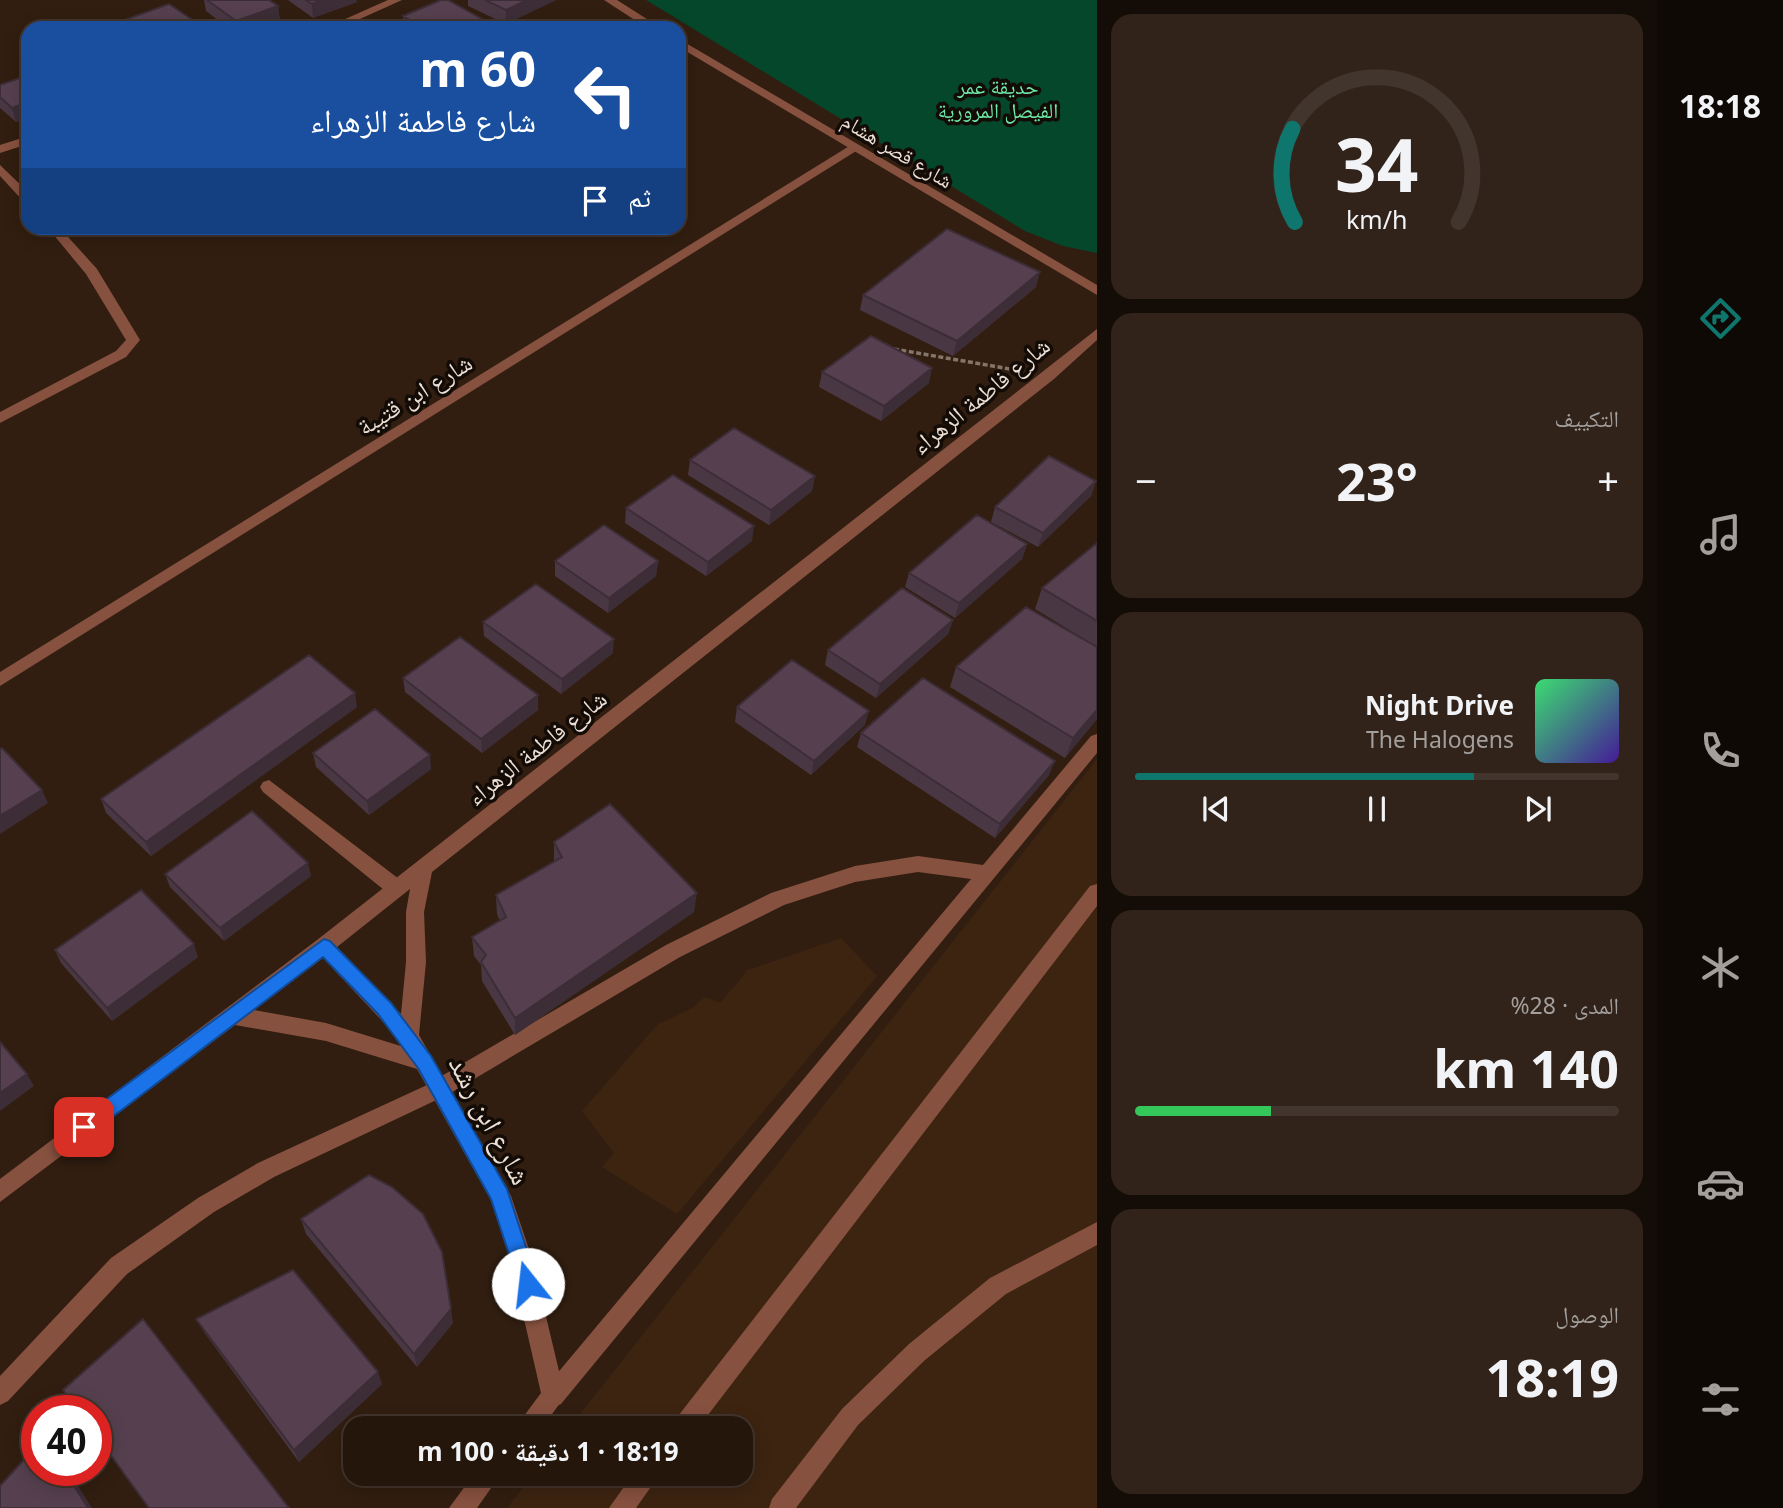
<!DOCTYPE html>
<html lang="ar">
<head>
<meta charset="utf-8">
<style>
	:root { --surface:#25160c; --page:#31231a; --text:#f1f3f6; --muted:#a39f9d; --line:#42352d; --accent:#0f766e }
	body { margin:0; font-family:"Noto Sans","Noto Naskh Arabic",sans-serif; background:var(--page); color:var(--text); direction:rtl; height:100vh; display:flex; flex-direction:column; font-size:26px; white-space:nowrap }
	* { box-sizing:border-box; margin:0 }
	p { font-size:23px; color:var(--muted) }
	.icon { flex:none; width:38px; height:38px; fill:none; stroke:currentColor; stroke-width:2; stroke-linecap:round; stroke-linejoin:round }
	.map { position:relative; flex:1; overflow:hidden; direction:ltr }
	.sheet { display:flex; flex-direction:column; gap:14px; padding:14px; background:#140c07; width:560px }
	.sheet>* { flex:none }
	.hud { position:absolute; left:21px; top:21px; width:665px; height:214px; border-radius:21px; box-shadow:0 4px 18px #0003,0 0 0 2px var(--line); direction:rtl; background:#1a4fa0; color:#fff; overflow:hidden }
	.speed { position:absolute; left:21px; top:1395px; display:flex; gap:14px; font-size:35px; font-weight:700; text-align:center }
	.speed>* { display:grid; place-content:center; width:91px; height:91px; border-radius:50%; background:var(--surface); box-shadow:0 4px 18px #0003,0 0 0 2px var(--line); line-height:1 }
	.speed .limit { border:10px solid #d22; background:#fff; color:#111 }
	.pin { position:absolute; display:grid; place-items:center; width:60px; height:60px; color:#fff; margin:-30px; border-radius:14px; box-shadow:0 4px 10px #0006 }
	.me { position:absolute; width:77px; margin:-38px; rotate:344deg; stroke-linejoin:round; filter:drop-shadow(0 0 5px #0008) }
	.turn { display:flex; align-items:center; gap:24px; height:147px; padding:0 35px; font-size:32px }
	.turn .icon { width:91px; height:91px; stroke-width:2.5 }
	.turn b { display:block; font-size:49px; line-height:60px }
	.then { display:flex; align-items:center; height:66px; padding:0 35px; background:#0003; gap:14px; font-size:26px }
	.big { font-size:52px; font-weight:700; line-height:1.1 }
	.sheet .widget { flex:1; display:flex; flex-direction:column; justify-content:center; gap:10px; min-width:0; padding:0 24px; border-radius:21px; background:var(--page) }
	.sheet .dial { align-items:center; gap:0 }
	.dial svg { height:182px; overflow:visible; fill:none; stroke:var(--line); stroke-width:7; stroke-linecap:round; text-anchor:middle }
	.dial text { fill:var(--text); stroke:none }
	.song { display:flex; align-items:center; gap:21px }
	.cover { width:84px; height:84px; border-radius:10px; background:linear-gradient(135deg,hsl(140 70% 55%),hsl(260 70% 35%)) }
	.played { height:7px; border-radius:4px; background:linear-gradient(90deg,var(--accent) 70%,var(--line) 70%) }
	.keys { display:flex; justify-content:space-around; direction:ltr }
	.heat { display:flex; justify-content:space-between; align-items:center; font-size:38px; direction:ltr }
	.charge { height:10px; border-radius:5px; background:linear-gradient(90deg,#34c759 28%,var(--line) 0) }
	.trip { position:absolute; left:343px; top:1416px; width:410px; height:70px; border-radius:21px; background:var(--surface); box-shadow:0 4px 18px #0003,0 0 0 2px var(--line); font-weight:700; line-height:70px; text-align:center; direction:rtl }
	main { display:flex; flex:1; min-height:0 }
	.tab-bar { display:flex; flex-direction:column; width:126px; justify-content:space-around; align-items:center; background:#0f0905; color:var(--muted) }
	.tab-bar .icon { width:49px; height:49px }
	.tab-bar .selected { color:var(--accent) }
	.tab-bar b { font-size:32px; color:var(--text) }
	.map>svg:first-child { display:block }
	.built { fill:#3d2411 }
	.green { fill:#05472b }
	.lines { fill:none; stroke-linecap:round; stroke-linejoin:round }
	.path { stroke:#857468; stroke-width:3.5; stroke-dasharray:5 2.5; stroke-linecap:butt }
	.service { fill:#87513f; fill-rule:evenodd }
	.minor { fill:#87513f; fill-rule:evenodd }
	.tertiary { fill:#87513f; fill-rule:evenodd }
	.wall { fill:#4a3744 }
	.shaded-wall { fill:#3c2d37 }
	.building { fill:#56404f; stroke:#3c2d37; stroke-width:2 }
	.route { fill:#1a73e8; stroke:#114b97; stroke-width:2 }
	.labels { text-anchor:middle; stroke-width:7; stroke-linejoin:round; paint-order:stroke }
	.far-park-label { font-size:21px; fill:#6de9a8; stroke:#130b05 }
	.far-street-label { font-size:21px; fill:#ecdfd6; stroke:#130b05 }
	.street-label { font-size:24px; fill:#ecdfd6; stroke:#130b05 }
	.near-street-label { font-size:28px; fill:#ecdfd6; stroke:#130b05 }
</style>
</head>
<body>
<main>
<nav class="tab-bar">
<b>18:18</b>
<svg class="icon selected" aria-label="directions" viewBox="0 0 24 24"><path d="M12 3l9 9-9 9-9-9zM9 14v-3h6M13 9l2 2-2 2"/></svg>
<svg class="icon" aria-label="music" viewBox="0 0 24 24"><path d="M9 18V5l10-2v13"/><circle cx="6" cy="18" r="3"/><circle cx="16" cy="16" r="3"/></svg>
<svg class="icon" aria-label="phone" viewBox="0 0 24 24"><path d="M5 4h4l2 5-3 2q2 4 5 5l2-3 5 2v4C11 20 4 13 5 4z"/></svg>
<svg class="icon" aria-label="climate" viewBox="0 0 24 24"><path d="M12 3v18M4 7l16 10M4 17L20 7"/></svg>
<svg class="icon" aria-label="car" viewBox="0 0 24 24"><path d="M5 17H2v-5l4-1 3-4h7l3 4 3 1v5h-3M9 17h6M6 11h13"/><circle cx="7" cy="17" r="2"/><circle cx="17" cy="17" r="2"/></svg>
<svg class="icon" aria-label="filters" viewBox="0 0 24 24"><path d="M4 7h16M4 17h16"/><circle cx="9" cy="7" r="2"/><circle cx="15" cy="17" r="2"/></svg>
</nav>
<section class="sheet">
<div class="widget dial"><svg viewBox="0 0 100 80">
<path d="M14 69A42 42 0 1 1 86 69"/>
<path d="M14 69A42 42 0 0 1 13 28" stroke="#0f766e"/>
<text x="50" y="56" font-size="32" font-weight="700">34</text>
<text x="50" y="72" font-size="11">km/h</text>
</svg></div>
<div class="widget"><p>التكييف</p>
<div class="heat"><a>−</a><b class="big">23°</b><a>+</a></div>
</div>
<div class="widget">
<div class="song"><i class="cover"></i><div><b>Night Drive</b><p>The Halogens</p></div></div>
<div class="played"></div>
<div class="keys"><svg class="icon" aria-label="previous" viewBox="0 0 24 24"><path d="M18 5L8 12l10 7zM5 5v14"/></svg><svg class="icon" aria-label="pause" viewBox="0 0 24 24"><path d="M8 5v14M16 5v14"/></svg><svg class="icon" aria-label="next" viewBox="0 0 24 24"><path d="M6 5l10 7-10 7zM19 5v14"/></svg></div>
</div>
<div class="widget"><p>المدى · 28%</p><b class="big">140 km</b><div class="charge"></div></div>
<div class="widget"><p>الوصول</p><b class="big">18:19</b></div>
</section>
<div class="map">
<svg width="1097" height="1508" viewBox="0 0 1097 1508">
	<rect width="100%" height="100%" fill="#311e10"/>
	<path class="built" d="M1097 759V1508H507L534 1474H740V1428H569Z
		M841 938 877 976 677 1214 602 1167 614 1153 582 1111 658 1024 691 1009 705 997 720 1003 748 970Z"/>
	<path class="green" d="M646 0H1097V253L1063 246 1025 231Z"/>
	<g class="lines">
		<path class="path" d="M894 349 1010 369"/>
		<path class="service" d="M269 780 403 882 405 888 403 894 396 896 389 894 263 792 260 787 263 782Z
			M1097 884V906L698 1428H671L675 1420 1090 886Z
			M440 1079 447 1081 450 1088 447 1095 274 1177 214 1212 127 1274 8 1401 0 1405V1376L111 1258 198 1198 258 1163Z
			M1097 1222V1245L1006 1294 925 1360 858 1425 796 1508H769L772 1499 842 1409 909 1344 990 1278Z
			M633 1474H660L636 1508H609Z"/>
		<path class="minor" d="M851 145 861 148 0 686V672Z
			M0 165 28 192V203L24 202 0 176Z
			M48 228H60L97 269 140 340 126 357 0 423V412L116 351 126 340 86 274Z
			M1097 734V753L561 1404 553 1408 545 1404 541 1396 545 1388 971 879 918 872 855 882 784 905 680 957 447 1095 440 1097 433 1095 430 1088 433 1081 666 945 771 893 855 866 918 856 983 865 1091 736Z"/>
		<path class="tertiary" d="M388 0H402L340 28H325Z
			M604 0H617L661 28H647Z
			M679 39 1097 285V295L679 47Z
			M28 136V144L0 153V145Z
			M1097 329V340L1054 379 432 872 424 912 426 962 419 1035 511 1196 532 1258 565 1396 542 1428H515L541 1393 510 1258 491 1200 417 1069 326 1041 235 1025 0 1202V1179L317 940ZM410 889 406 912V962L401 1014 337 947ZM323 958 402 1042 404 1047 326 1023 254 1010Z
			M474 1474H501L477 1508H449Z"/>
	</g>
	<path class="wall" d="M204 0H269L278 6 280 21 259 28H228L206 11Z
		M288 0H356L357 2 313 18Z
		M468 0H556L506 24 468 6Z
		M403 16 491 24V28H404Z
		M127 19 203 27V28H129Z
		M28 75V118L16 122 0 108V85Z
		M1036 287 953 356 860 310 863 295Z
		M822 372 929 383 881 421 819 387Z
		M690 460 815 476 812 491 769 525 688 475Z
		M1096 481 1091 496 1038 547 991 522 995 507Z
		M626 508 752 541 706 576 625 523Z
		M1097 543V647L1035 609 1042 588Z
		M1027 544 1022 559 955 618 905 587 909 573Z
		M555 561H658L656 576 608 613 555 576Z
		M953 620 948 634 876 698 825 665 828 650Z
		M483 622 613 653 561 694 484 636Z
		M1097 647V719L1065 758 950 687 956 667Z
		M403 678 538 710 482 753 405 692Z
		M357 707 151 856 106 813 101 799Z
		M737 707 865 725 811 775 735 722Z
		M861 733 1049 775 995 838 857 747Z
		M313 753 431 769 369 815 316 767Z
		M554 842 694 912 515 1035 482 981 481 965 474 956 472 937 500 921 497 914 496 895 554 862Z
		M165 874 311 876 224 941 170 887Z
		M55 950 198 957 112 1021 61 963Z
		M301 1219 453 1323 417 1367 306 1234Z
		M196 1319 382 1384 299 1462 204 1332Z"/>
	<path class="shaded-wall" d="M322 0H356L357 2 313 18 312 4Z
		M527 0H556L506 24V10Z
		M278 6 280 21 259 28H237L236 21Z
		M28 102V118L16 122 12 108Z
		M1040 272 1036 287 953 356 957 341Z
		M932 368 929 383 881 421 884 406Z
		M815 476 812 491 769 525 771 510Z
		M1096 481 1091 496 1038 547 1043 533Z
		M754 526 752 541 706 576 708 562Z
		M1027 544 1022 559 955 618 959 603Z
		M658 561 656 576 608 613 609 598Z
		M953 620 948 634 876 698 880 684Z
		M614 639 613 653 561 694 562 679Z
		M355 693 357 707 151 856 146 842Z
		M538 695V710L482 753 481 739Z
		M1097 710V719L1065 758 1073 738Z
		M869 711 865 725 811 775 814 761Z
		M430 755 431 769 369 815 367 801Z
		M1055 761 1049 775 995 838 1000 824Z
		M42 790 48 803 0 834V816Z
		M308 863 311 876 224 941 220 928Z
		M697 893 694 912 515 1035V1018Z
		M194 944 198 957 112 1021 107 1008Z
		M27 1074 34 1086 0 1111V1093Z
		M451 1309 453 1323 417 1367 414 1354Z
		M378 1372 382 1384 299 1462 294 1450Z
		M64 1470H68L92 1508H88Z"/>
	<path class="building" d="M207 0H269L278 6 236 21Z
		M306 0H322L312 4Z
		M441 0H448L491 24 481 28H424L403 16Z
		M485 0H527L506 10Z
		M169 4 203 27 140 28 127 19Z
		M394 25 399 28H386Z
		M28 75V102L12 108 0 97V85Z
		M947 229 1040 272 957 341 863 295Z
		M871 336 932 368 884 406 822 372Z
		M734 428 815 476 771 510 690 460Z
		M1049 456 1096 481 1043 533 995 507Z
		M673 475 754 526 708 562 626 508Z
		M977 515 1027 544 959 603 909 573Z
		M604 525 658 561 609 598 555 561Z
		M1097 543V621L1042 588Z
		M536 584 614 639 562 679 483 622Z
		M902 588 953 620 880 684 828 650Z
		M1026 607 1097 647V710L1073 738 956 667Z
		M460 637 538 695 481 739 403 678Z
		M309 655 355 693 146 842 101 799Z
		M792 660 869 711 814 761 737 707Z
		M923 678 1055 761 1000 824 861 733Z
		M375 709 430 755 367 801 313 753Z
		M2 748 42 790 0 816V749Z
		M610 804 697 893 515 1018 481 962 486 955 472 937 506 917 496 895 562 857 554 842Z
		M252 811 308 863 220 928 165 874Z
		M141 890 194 944 107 1008 55 950Z
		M0 1042 27 1074 0 1093Z
		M369 1175 392 1187 423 1214 442 1252 451 1309 414 1354 301 1219Z
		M293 1270 378 1372 294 1450 196 1319Z
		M143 1319 289 1508H149L96 1435V1410H78L63 1390Z
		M37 1445V1470H64L88 1508H0V1486Z"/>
	<path class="route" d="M324 939 330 941 391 1003 431 1056 507 1189 538 1284 535 1291 528 1294 521 1291 491 1199 418 1068 378 1014 323 957 90 1134 84 1136 77 1134 74 1127 77 1121Z"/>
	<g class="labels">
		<g class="far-park-label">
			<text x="998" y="94">حديقة عمر<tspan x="998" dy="24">الفيصل المرورية</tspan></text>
		</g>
		<g class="far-street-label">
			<text transform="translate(897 151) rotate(31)" y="7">شارع قصر هشام</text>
		</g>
		<g class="street-label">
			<text transform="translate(415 395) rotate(-32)" y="8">شارع ابن قتيبة</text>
			<text transform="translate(981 396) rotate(-39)" y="8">شارع فاطمة الزهراء</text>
			<text transform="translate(537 748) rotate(-38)" y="8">شارع فاطمة الزهراء</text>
		</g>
		<g class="near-street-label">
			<text transform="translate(490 1120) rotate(62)" y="10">شارع ابن رشد</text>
		</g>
	</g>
</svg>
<div class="speed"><div class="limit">40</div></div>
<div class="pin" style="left:84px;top:1127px;background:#d93025"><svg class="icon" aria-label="arrive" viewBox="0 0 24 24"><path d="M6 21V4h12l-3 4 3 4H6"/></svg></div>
<svg class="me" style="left:528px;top:1284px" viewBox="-20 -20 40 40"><circle r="19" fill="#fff"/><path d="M0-13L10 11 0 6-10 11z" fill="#1a73e8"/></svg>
<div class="trip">18:19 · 1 دقيقة · 100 m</div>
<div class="hud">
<div class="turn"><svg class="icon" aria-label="left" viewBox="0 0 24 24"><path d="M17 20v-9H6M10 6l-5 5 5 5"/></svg><div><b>60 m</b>شارع فاطمة الزهراء</div></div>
<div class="then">ثم<svg class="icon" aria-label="arrive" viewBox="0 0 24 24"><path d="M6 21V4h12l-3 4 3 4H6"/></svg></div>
</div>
</div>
</main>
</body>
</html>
